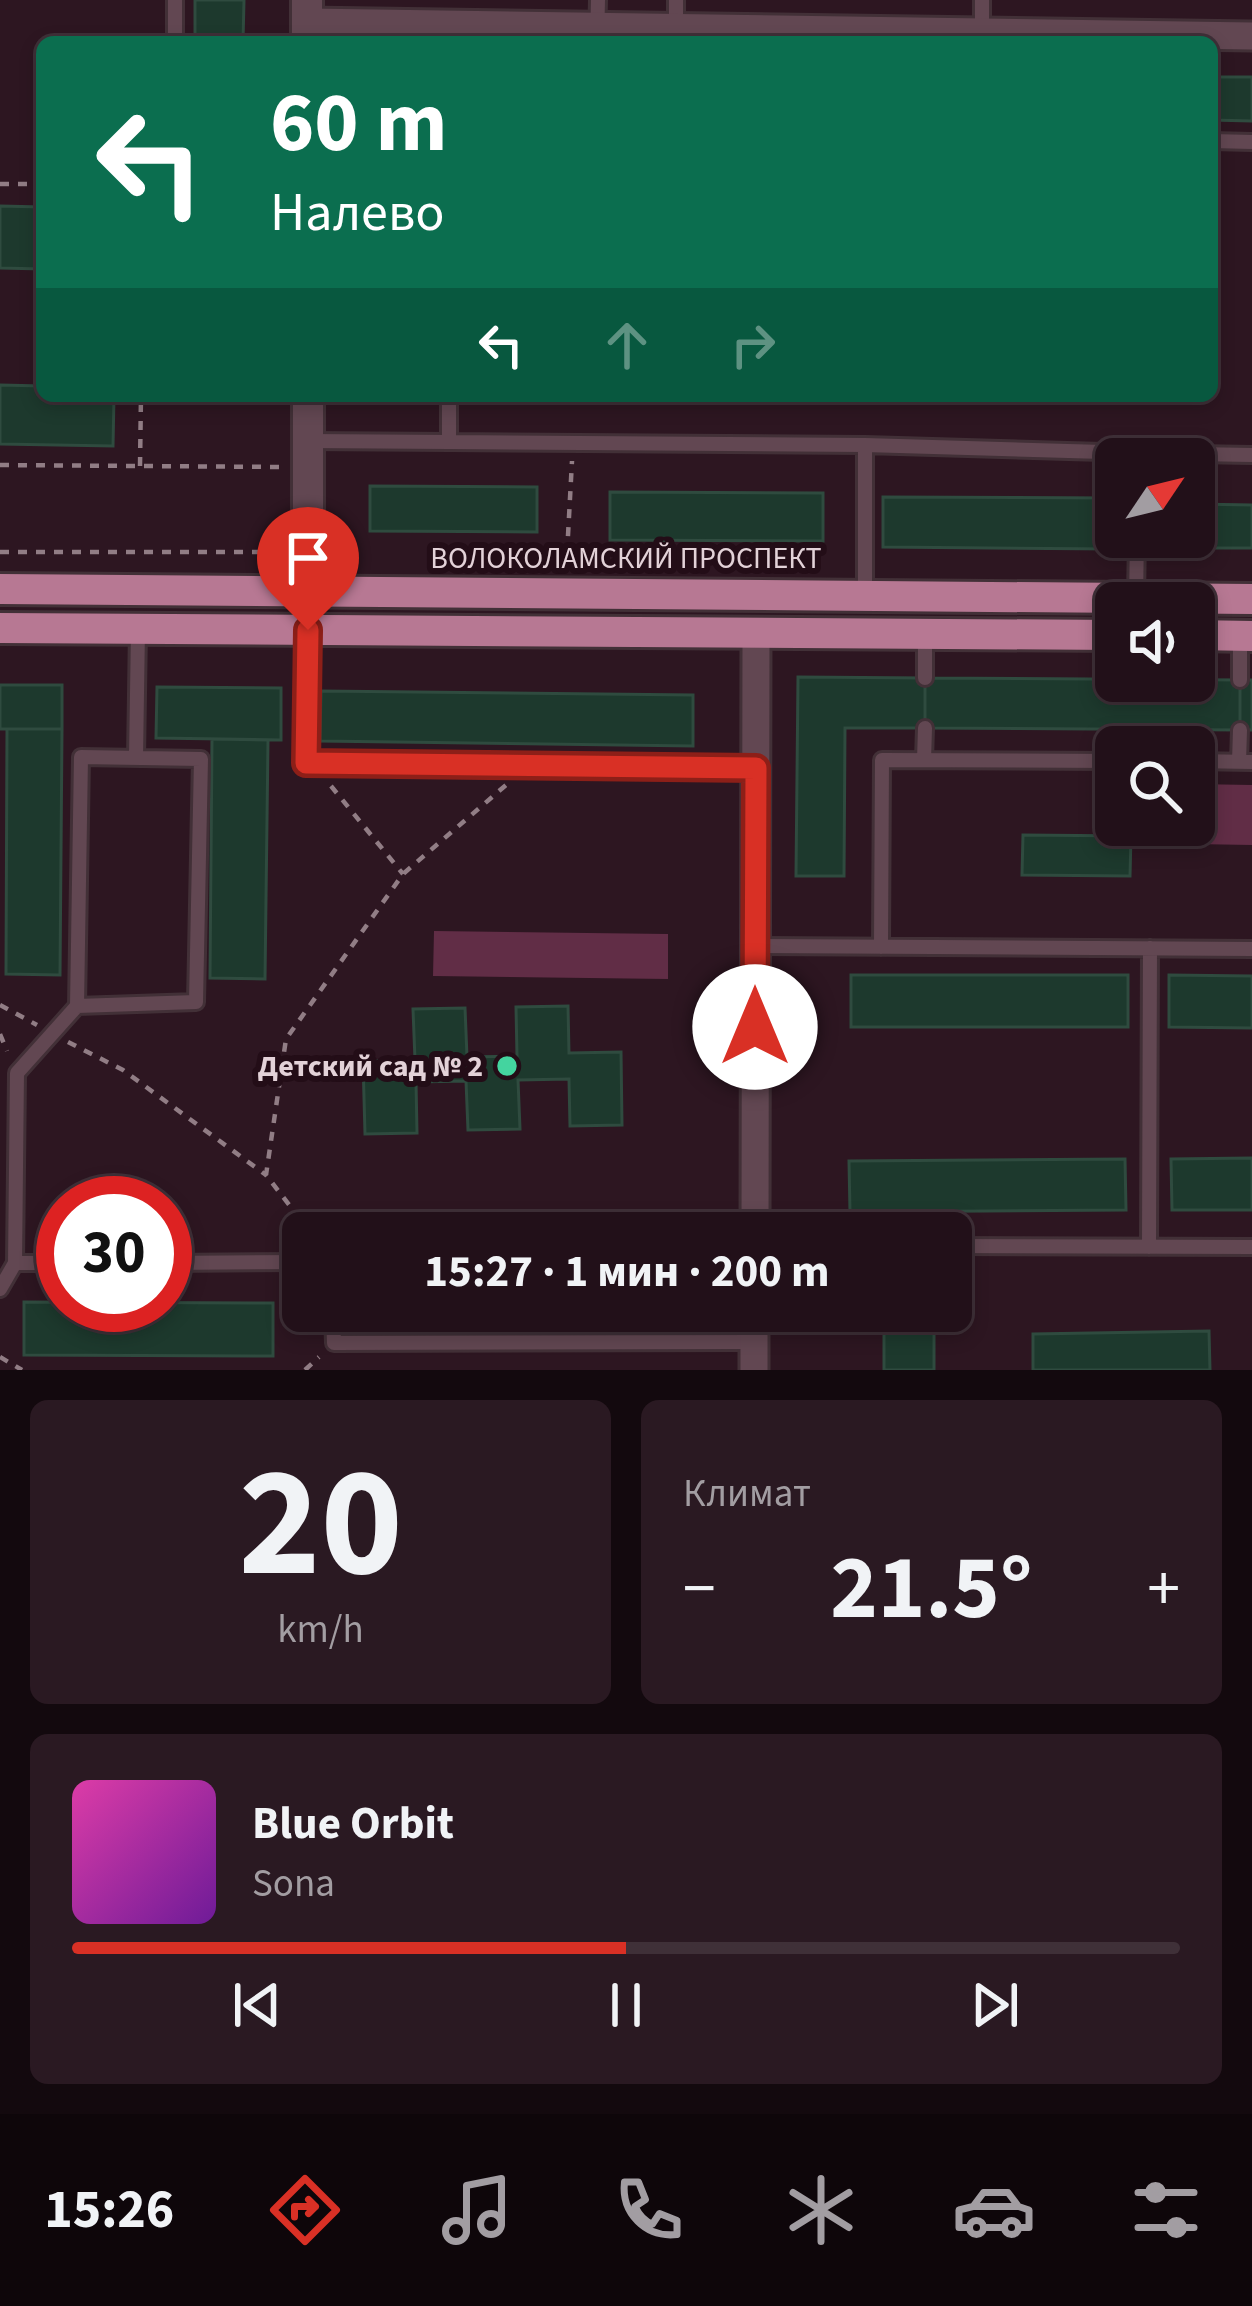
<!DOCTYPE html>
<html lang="ru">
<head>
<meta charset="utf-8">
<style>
	:root { --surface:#221019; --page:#2a1922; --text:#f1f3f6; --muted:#a29da2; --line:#3f3038; --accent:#d93025 }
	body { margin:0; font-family:"Source Sans 3",sans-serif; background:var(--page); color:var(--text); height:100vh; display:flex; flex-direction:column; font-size:45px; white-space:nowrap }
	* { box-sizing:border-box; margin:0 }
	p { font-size:39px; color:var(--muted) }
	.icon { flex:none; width:66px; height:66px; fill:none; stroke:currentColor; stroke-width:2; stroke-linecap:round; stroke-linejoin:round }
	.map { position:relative; height:1370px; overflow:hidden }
	.drawer { display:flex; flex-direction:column; gap:30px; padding:30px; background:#13090e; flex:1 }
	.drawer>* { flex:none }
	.top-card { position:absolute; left:36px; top:36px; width:1182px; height:366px; border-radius:18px; box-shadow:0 6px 18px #0003,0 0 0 3px var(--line); background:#0b6e4f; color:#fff; overflow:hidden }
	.needle { width:78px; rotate:55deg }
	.buttons { position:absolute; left:1095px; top:438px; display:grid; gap:24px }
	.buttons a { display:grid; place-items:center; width:120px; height:120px; border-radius:18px; background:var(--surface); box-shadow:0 6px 18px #0003,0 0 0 3px var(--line); font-size:60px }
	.speed { position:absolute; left:36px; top:1176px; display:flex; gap:24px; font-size:60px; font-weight:700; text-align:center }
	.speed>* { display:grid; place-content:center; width:156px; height:156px; border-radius:50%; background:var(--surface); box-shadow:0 6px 18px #0003,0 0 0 3px var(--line); line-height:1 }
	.speed .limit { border:18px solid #d22; background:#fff; color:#111 }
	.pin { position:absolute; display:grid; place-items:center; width:102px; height:102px; color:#fff; margin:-123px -51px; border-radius:50% 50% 50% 0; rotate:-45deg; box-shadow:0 0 12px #0007 }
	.pin .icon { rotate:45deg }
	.me { position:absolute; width:132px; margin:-66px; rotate:0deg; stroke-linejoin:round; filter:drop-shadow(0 0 9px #0008) }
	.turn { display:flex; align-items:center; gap:42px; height:252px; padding:0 36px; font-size:54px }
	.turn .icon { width:156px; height:156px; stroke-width:2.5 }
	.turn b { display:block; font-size:84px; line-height:102px }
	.lanes { display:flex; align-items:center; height:114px; padding:0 36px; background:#0003; justify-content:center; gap:60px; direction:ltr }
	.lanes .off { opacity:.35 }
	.big { font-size:90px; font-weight:700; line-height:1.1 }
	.drawer .card { flex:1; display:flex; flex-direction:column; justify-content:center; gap:18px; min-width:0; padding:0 42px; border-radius:18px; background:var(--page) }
	.drawer .dial { align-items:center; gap:0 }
	.dial b { font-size:156px; line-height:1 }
	.song { display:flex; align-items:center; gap:36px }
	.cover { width:144px; height:144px; border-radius:18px; background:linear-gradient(135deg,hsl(320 70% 55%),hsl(280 70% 35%)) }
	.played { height:12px; border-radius:6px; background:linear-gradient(90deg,var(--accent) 50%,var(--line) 50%) }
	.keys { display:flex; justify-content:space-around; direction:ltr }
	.heat { display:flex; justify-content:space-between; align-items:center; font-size:66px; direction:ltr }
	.drawer .tiles { flex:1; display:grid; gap:30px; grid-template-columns:1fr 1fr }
	.card:last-child { grid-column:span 2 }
	.trip { position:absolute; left:282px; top:1212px; width:690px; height:120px; border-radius:18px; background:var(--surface); box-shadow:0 6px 18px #0003,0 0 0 3px var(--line); font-weight:700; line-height:120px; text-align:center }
	.tabs { display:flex; height:192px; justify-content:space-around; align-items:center; background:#0e060a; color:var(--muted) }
	.tabs .icon { width:84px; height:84px }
	.tabs .on { color:var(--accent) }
	.tabs b { font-size:54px; color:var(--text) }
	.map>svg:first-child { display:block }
	.green { fill:#612d46 }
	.building { fill:#1d392d; stroke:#2f4b3f; stroke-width:3 }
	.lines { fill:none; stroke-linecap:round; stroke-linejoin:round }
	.service-casing { stroke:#423037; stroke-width:20 }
	.minor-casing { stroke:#423037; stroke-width:33 }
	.tertiary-casing { stroke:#423037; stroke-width:36 }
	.primary-casing { stroke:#423037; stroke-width:36 }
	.path { stroke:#917d85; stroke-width:4.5; stroke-dasharray:9 9; stroke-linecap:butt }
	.service { stroke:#624752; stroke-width:14 }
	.minor { stroke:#624752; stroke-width:27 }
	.tertiary { stroke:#624752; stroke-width:30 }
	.primary { stroke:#b77893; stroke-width:30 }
	.route-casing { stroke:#8d1f18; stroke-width:30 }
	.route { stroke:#d93025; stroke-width:21 }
	.poi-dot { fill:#44d49f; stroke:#230d17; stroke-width:4.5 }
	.labels { text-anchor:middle; stroke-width:12; stroke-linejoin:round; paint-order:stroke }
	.street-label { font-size:30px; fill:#e3d2d8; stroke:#230d17 }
	.poi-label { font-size:30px; font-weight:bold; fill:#e3d2d8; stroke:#230d17; text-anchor:end }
</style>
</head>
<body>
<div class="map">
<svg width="1252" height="1370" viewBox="0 0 1252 1370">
	<rect width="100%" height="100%" fill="#2d1621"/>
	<path class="green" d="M1194 784 1252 785V845L1193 844Z
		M434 931 668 934V979L433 976Z
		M677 1210V1233H442V1214Z"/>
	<path class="building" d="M195 0H244L243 42H195Z
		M1212 77H1252V121L1212 120Z
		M0 206 42 207V269L0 268Z
		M0 385 42 386V396H114L113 446 0 444Z
		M370 486 537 487V532L370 531Z
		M610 492 823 493V541L610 540Z
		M883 497 1112 498V549L883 547Z
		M1194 504 1252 505V548H1163V537H1194Z
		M798 677 925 678V728H845L844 876H796Z
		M925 678 1240 680V730L925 728Z
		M1240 680H1252V730H1240Z
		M0 685H62V729H0Z
		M157 687 281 688V740L156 738Z
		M321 691 693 695V746L320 741Z
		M7 729H62L60 975 6 974Z
		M212 739 268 740 265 979 210 978Z
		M1023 835 1131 836 1130 876 1022 875Z
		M851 975H1128V1027H851Z
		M1169 975 1252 976V1028L1169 1027Z
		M568 1006 569 1053 621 1052 622 1125 570 1126 569 1079 518 1080 520 1129 468 1130 466 1081 416 1082 417 1133 365 1134 363 1061 415 1060 413 1009 465 1008 467 1057 517 1056 516 1007Z
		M1252 1158V1210H1172L1171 1159Z
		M1125 1159 1126 1210 850 1212 849 1161Z
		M24 1302 273 1303V1356L24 1355Z
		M884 1324 934 1325V1370H884Z
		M1209 1331 1210 1370H1033V1334Z"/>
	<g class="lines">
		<defs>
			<path id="service" d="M676 28V0
				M982 32V0
				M175 42V0
				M597 42 598 0
				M1212 141 1252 142
				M308 441 449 442V396
				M449 442 865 445V596
				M865 445 1138 453V459
				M1138 453 1252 455
				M1136 598 1137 537
				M308 630 306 763 756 768
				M1240 637V680
				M925 678V635
				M136 758 138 629
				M924 760 925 728
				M1194 761 1252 762
				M1239 762 1240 730
				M755 946 1252 949
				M881 947 882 760 1116 761
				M951 1246 1252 1247
				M1149 1247 1150 948
				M15 1263H63
				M165 1263 303 1262
				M0 1289 15 1263 17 1073 77 1006 196 1002 201 759 81 757 77 1006
				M333 1311 334 1343 754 1342"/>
			<path id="minor" d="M307 22 1252 36
				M755 1233 756 633
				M754 1370V1311"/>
			<path id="tertiary" d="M307 0V42
				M308 396V591"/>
			<path id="primary" d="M0 589 1252 599
				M0 628 1116 635
				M1194 635 1252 636"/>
		</defs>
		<use href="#service" class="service-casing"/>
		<use href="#minor" class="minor-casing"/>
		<use href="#tertiary" class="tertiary-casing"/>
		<use href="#primary" class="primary-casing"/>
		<path class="path" d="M0 184H42
			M0 465 280 467
			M140 466 141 396
			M0 552H282
			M567 554 572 461
			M331 786 403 874
			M0 1005 37 1025
			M0 1034 7 1051
			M68 1042 123 1070 266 1175
			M311 1233 266 1175 286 1039 403 874 506 785
			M0 1357 22 1370
			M305 1370 319 1357"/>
		<use href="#service" class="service"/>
		<use href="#minor" class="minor"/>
		<use href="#tertiary" class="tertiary"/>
		<use href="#primary" class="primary"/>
	</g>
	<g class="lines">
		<defs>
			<path id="route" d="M308 630 306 763 756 768 755 1027"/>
		</defs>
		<use href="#route" class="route-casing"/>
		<use href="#route" class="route"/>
	</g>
	<circle class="poi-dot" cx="507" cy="1066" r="12"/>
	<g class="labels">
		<g class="street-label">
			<text x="626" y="568">ВОЛОКОЛАМСКИЙ ПРОСПЕКТ</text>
		</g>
		<g class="poi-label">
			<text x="483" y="1076">Детский сад № 2</text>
		</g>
	</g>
</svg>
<div class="buttons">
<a><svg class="needle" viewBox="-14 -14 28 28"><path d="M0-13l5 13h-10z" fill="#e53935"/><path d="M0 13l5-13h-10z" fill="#a29da2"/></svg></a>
<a><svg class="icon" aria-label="sound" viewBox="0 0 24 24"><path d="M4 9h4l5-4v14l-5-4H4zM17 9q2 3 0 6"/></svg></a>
<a><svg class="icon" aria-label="search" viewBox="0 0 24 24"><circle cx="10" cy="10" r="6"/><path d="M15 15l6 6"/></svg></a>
</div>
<div class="speed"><div class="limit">30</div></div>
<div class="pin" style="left:308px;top:630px;background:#d93025"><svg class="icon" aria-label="arrive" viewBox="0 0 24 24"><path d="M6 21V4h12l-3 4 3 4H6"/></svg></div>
<svg class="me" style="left:755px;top:1027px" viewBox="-20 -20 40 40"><circle r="19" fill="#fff"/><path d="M0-13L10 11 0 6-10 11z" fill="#d93025"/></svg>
<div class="trip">15:27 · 1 мин · 200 m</div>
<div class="top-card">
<div class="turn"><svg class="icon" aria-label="left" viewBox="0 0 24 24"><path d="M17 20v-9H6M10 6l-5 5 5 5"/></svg><div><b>60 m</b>Налево</div></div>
<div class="lanes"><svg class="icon" aria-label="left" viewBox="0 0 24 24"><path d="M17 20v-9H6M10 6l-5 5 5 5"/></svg><svg class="icon off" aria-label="ahead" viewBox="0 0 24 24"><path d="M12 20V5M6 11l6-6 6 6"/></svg><svg class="icon off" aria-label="right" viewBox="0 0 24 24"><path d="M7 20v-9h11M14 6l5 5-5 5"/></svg></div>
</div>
</div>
<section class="drawer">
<div class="tiles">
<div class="card dial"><b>20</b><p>km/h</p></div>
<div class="card"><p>Климат</p>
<div class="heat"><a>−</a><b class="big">21.5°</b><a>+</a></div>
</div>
<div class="card">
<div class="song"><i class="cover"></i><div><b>Blue Orbit</b><p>Sona</p></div></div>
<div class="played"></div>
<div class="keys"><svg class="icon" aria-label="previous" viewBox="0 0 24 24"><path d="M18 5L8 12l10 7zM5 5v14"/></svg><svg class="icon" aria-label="pause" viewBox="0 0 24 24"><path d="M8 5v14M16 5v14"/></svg><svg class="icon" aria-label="next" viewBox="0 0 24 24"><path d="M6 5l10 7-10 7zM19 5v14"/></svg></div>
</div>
</div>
</section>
<nav class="tabs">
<b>15:26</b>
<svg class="icon on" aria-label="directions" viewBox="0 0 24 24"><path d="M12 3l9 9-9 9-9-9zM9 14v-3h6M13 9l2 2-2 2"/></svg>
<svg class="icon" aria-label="music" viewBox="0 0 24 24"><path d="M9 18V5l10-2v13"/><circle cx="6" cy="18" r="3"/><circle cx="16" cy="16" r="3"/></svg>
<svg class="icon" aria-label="phone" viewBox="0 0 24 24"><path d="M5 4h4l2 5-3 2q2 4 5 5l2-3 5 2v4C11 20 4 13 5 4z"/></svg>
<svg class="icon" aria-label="climate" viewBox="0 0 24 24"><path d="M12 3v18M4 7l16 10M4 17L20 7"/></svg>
<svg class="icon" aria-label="car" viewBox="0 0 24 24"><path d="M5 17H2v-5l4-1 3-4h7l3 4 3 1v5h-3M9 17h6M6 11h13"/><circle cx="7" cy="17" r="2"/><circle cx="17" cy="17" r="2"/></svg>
<svg class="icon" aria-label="filters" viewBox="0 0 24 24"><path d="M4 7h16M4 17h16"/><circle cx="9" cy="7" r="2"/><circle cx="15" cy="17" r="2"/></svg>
</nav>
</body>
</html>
